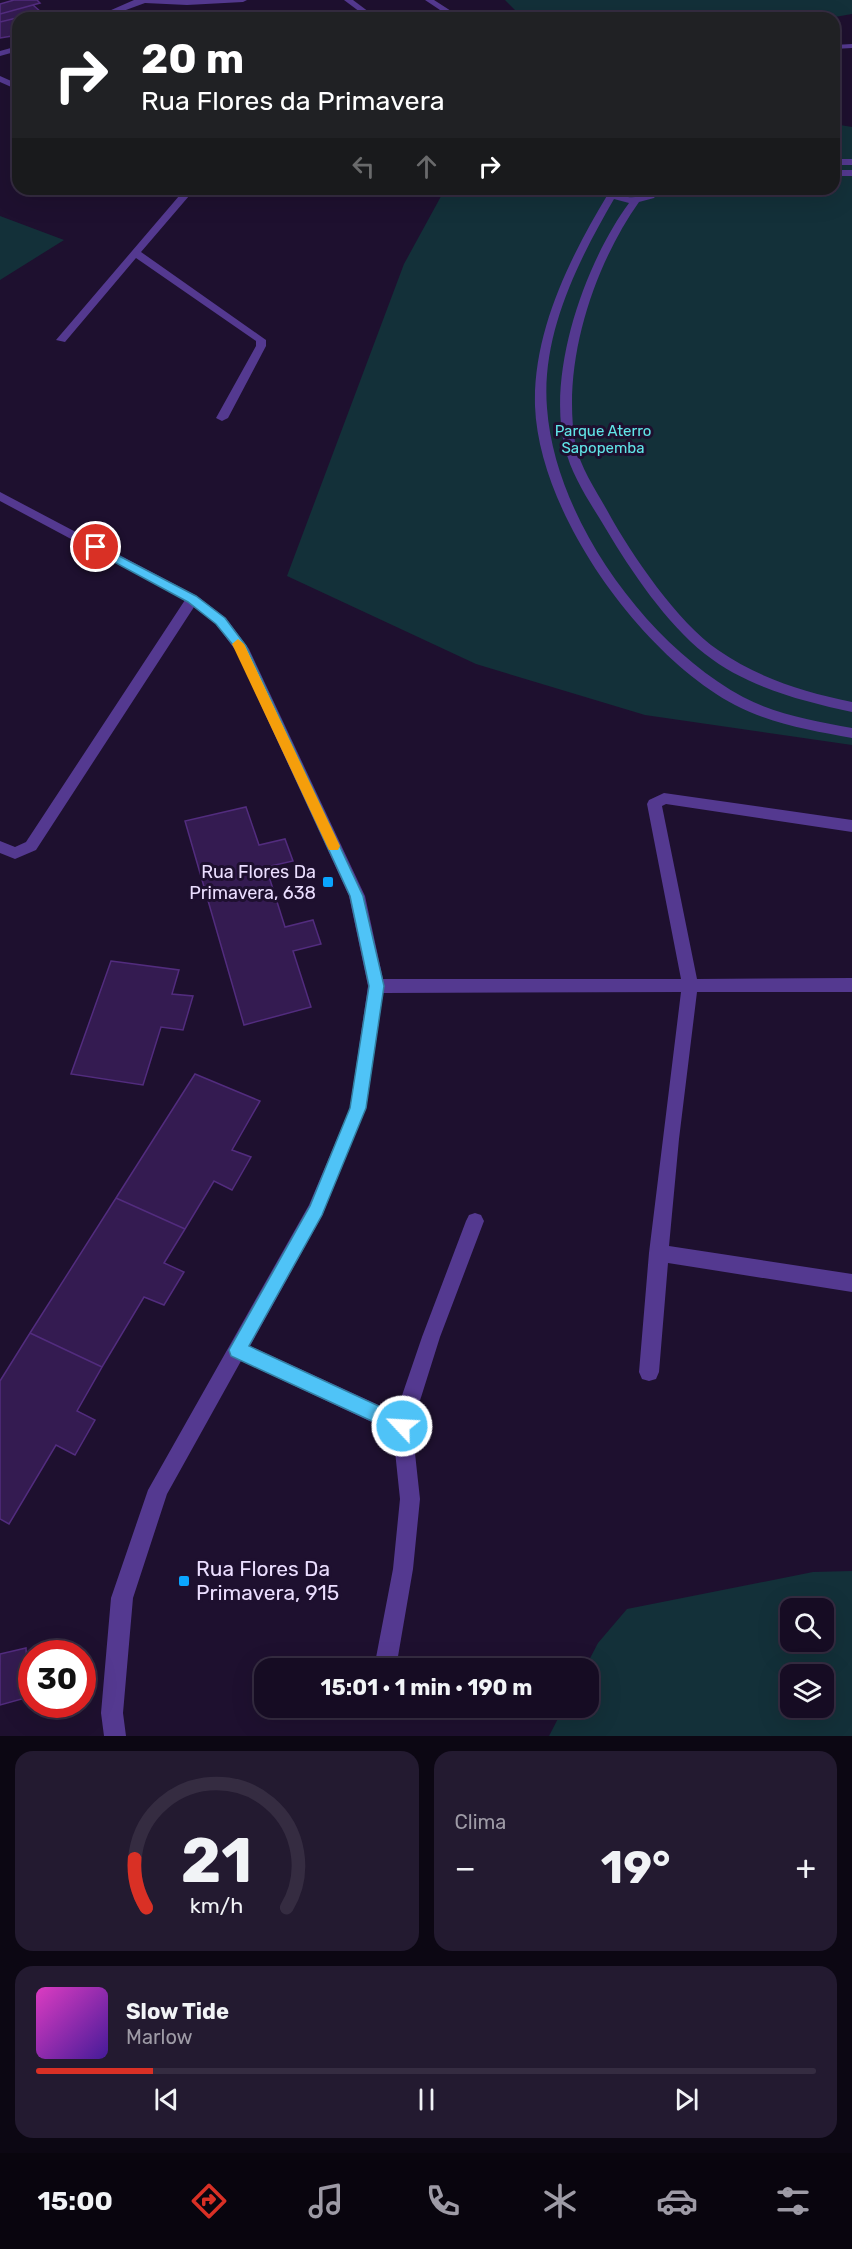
<!DOCTYPE html>
<html lang="pt">
<head>
<meta charset="utf-8">
<style>
	:root { --surface:#160c23; --page:#231a30; --text:#f1f3f6; --muted:#9e9ba6; --line:#352c41; --accent:#d93025 }
	body { margin:0; font-family:Rubik,sans-serif; background:var(--page); color:var(--text); height:100vh; display:flex; flex-direction:column; font-size:22px; white-space:nowrap }
	* { box-sizing:border-box; margin:0 }
	p { font-size:20px; color:var(--muted) }
	.icon { flex:none; width:33px; height:33px; fill:none; stroke:currentColor; stroke-width:2; stroke-linecap:round; stroke-linejoin:round }
	.map { position:relative; height:1736px; overflow:hidden }
	.drawer { display:flex; flex-direction:column; gap:15px; padding:15px; background:#0c0713; flex:1 }
	.drawer>* { flex:none }
	.hud { position:absolute; left:12px; top:12px; width:828px; height:183px; border-radius:18px; box-shadow:0 6px 24px #0002,0 0 0 2px var(--line); background:#202124; color:#fff; overflow:hidden }
	.fabs { position:absolute; left:780px; top:1598px; display:grid; gap:12px }
	.fabs a { display:grid; place-items:center; width:54px; height:54px; border-radius:12px; background:var(--surface); box-shadow:0 6px 24px #0002,0 0 0 2px var(--line); font-size:30px }
	.speed { position:absolute; left:18px; top:1640px; display:flex; gap:12px; font-size:30px; font-weight:700; text-align:center }
	.speed>* { display:grid; place-content:center; width:78px; height:78px; border-radius:50%; background:var(--surface); box-shadow:0 6px 24px #0002,0 0 0 2px var(--line); line-height:1 }
	.speed .limit { border:9px solid #d22; background:#fff; color:#111 }
	.pin { position:absolute; display:grid; place-items:center; width:51px; height:51px; color:#fff; margin:-26px; border:3px solid #fff; border-radius:50%; box-shadow:0 2px 6px #0007 }
	.me { position:absolute; width:66px; margin:-33px; rotate:295deg; stroke-linejoin:round; filter:drop-shadow(0 0 4px #0008) }
	.turn { display:flex; align-items:center; gap:21px; height:126px; padding:0 30px; font-size:27px }
	.turn .icon { width:78px; height:78px; stroke-width:2.5 }
	.turn b { display:block; font-size:42px; line-height:51px }
	.lanes { display:flex; align-items:center; height:57px; padding:0 30px; background:#0003; justify-content:center; gap:30px; direction:ltr }
	.lanes .off { opacity:.35 }
	.big { font-size:45px; font-weight:700; line-height:1.1 }
	.drawer .card { flex:1; display:flex; flex-direction:column; justify-content:center; gap:9px; min-width:0; padding:0 21px; border-radius:18px; background:var(--page) }
	.drawer .dial { align-items:center; gap:0 }
	.dial svg { height:156px; overflow:visible; fill:none; stroke:var(--line); stroke-width:7; stroke-linecap:round; text-anchor:middle }
	.dial text { fill:var(--text); stroke:none }
	.song { display:flex; align-items:center; gap:18px }
	.cover { width:72px; height:72px; border-radius:9px; background:linear-gradient(135deg,hsl(310 70% 55%),hsl(260 70% 35%)) }
	.played { height:6px; border-radius:3px; background:linear-gradient(90deg,var(--accent) 15%,var(--line) 15%) }
	.keys { display:flex; justify-content:space-around; direction:ltr }
	.heat { display:flex; justify-content:space-between; align-items:center; font-size:33px; direction:ltr }
	.drawer .tiles { flex:1; display:grid; gap:15px; grid-template-columns:1fr 1fr }
	.card:last-child { grid-column:span 2 }
	.trip { position:absolute; left:254px; top:1658px; width:345px; height:60px; border-radius:18px; background:var(--surface); box-shadow:0 6px 24px #0002,0 0 0 2px var(--line); font-weight:700; line-height:60px; text-align:center }
	.menu { display:flex; height:96px; justify-content:space-around; align-items:center; background:#09050e; color:var(--muted) }
	.menu .icon { width:42px; height:42px }
	.menu .active { color:var(--accent) }
	.menu b { font-size:27px; color:var(--text) }
	.map>svg:first-child { display:block }
	.green { fill:#133039; fill-rule:evenodd }
	.building { fill:#341b51; stroke:#522c7e; stroke-width:1.5 }
	.lines { fill:none; stroke-linecap:round; stroke-linejoin:round }
	.service { fill:#543990; fill-rule:evenodd }
	.minor { fill:#543990; fill-rule:evenodd }
	.route { fill:#4fc3f7; stroke:#337fa1; stroke-width:1.5 }
	.slow { fill:#f59e0b }
	.poi-dot { fill:#0aa5ff; stroke:#1e102f; stroke-width:2 }
	.labels { text-anchor:middle; stroke-width:6; stroke-linejoin:round; paint-order:stroke }
	.far-park-label { font-size:15px; fill:#61e6e8; stroke:#1e102f }
	.poi-label { font-size:18px; fill:#ebdeff; stroke:#1e102f; text-anchor:end }
	.near-poi-label { font-size:21px; fill:#ebdeff; stroke:#1e102f; text-anchor:start }
</style>
</head>
<body>
<div class="map">
<svg width="852" height="1736" viewBox="0 0 852 1736">
	<rect width="100%" height="100%" fill="#1e102f"/>
	<path class="green" d="M505 0H852V14L829 18H523Z
		M834 124 852 127V745L645 715 476 664 287 576 404 264 445 189H834Z
		M0 216 64 240 0 280Z
		M852 1571V1736H549L564 1707H588V1668H585L598 1643 627 1609 813 1572ZM790 1608H824V1641H790ZM790 1674H824V1707H790Z"/>
	<path class="building" d="M14 0H37L40 3 0 14V4Z
		M33 5 41 12 0 22V14Z
		M41 12 49 18H18V35L0 38V22Z
		M246 807 259 845 285 839 293 861 266 867 285 927 313 920 321 944 293 951 311 1007 244 1025 185 821Z
		M111 961 179 970 172 994 193 996 183 1030 161 1027 143 1085 71 1074Z
		M195 1074 260 1101 232 1150 251 1157 232 1190 214 1181 185 1229 116 1198Z
		M116 1198 185 1229 164 1263 184 1272 164 1305 144 1297 102 1367 30 1333Z
		M30 1333 102 1367 77 1411 95 1420 75 1455 56 1445 9 1524 0 1519V1381Z
		M26 1648 29 1697 0 1705V1654Z"/>
	<g class="lines">
		<path class="service" d="M425 0H434L462 18H452Z
			M834 159H852V165H834Z
			M834 170H852V176H834Z
			M603 189H613C623 199 634 199 647 194L649 189H681L676 192 657 194 654 198 639 202C593 267 562 363 575 442 580 468 596 490 608 512 631 554 678 623 718 650 758 678 804 692 852 702V712C801 701 747 687 705 654 666 623 631 571 606 529 591 504 572 477 565 448 546 373 585 263 629 203L614 199C578 261 541 334 547 408 555 519 647 645 743 697 777 715 815 721 852 728V738C813 731 771 724 735 705 641 655 539 514 535 406 533 331 570 257 608 194Z"/>
		<path class="minor" d="M134 0H247L243 2 187 5 145 3 104 18H93Z
			M344 0H353L377 18H368Z
			M852 44V48L834 49V45Z
			M18 46V51L0 56V51Z
			M0 76 18 84V90L0 82Z
			M185 189H195L141 252 266 340V346L228 418 222 421 216 418 256 346V341L136 258 65 342 56 340Z
			M0 492 197 596 226 618 249 649 365 896 383 979H681L647 804 649 800 664 793 852 820V832L666 804 662 806 697 979 852 978V992H697L679 1139 669 1246 852 1274V1292L668 1263 659 1372 656 1379 649 1381 642 1379 639 1372 649 1253 681 992 383 993 366 1108 322 1216 250 1346 396 1413 422 1337 466 1221 469 1215 475 1213 481 1215 484 1221 440 1337 412 1426 420 1499 413 1569 396 1668H374L393 1569 400 1499 393 1432 241 1361 167 1494 133 1598 123 1713 126 1736H104L101 1713 111 1598 148 1490 309 1205 350 1108 368 986 349 896 236 651 216 624 194 607 36 850 15 859 0 853V841L15 847 26 842 185 600 0 501Z"/>
	</g>
	<path class="route" d="M96 544 196 596 225 618 246 646 363 896 384 986 366 1108 322 1215 249 1346 409 1420 411 1426 409 1433 402 1435 231 1356 229 1350 310 1206 350 1108 369 986 350 896 237 650 216 624 188 602 92 550 90 547Z"/>
	<path class="slow" d="M238 639 244 644 340 846 338 850H329L327 846 232 644Z"/>
	<g class="poi-dot">
		<rect x="322" y="876" width="12" height="12" rx="3"/>
		<rect x="178" y="1575" width="12" height="12" rx="3"/>
	</g>
	<g class="labels">
		<g class="far-park-label">
			<text x="603" y="436">Parque Aterro<tspan x="603" dy="17">Sapopemba</tspan></text>
		</g>
		<g class="poi-label">
			<text x="316" y="878">Rua Flores Da<tspan x="316" dy="21">Primavera, 638</tspan></text>
		</g>
		<g class="near-poi-label">
			<text x="196" y="1576">Rua Flores Da<tspan x="196" dy="24">Primavera, 915</tspan></text>
		</g>
	</g>
</svg>
<div class="fabs">
<a><svg class="icon" aria-label="search" viewBox="0 0 24 24"><circle cx="10" cy="10" r="6"/><path d="M15 15l6 6"/></svg></a>
<a><svg class="icon" aria-label="layers" viewBox="0 0 24 24"><path d="M12 4l9 5-9 5-9-5zM3 14l9 5 9-5"/></svg></a>
</div>
<div class="speed"><div class="limit">30</div></div>
<div class="pin" style="left:96px;top:547px;background:#d93025"><svg class="icon" aria-label="arrive" viewBox="0 0 24 24"><path d="M6 21V4h12l-3 4 3 4H6"/></svg></div>
<svg class="me" style="left:402px;top:1426px" viewBox="-20 -20 40 40"><circle r="17" fill="#4fc3f7" stroke="#fff" stroke-width="3"/><path d="M0-11L8 9 0 5-8 9z" fill="#fff"/></svg>
<div class="trip">15:01 · 1 min · 190 m</div>
<div class="hud">
<div class="turn"><svg class="icon" aria-label="right" viewBox="0 0 24 24"><path d="M7 20v-9h11M14 6l5 5-5 5"/></svg><div><b>20 m</b>Rua Flores da Primavera</div></div>
<div class="lanes"><svg class="icon off" aria-label="left" viewBox="0 0 24 24"><path d="M17 20v-9H6M10 6l-5 5 5 5"/></svg><svg class="icon off" aria-label="ahead" viewBox="0 0 24 24"><path d="M12 20V5M6 11l6-6 6 6"/></svg><svg class="icon" aria-label="right" viewBox="0 0 24 24"><path d="M7 20v-9h11M14 6l5 5-5 5"/></svg></div>
</div>
</div>
<section class="drawer">
<div class="tiles">
<div class="card dial"><svg viewBox="0 0 100 80">
<path d="M14 69A42 42 0 1 1 86 69"/>
<path d="M14 69A42 42 0 0 1 8 44" stroke="#d93025"/>
<text x="50" y="56" font-size="32" font-weight="700">21</text>
<text x="50" y="72" font-size="11">km/h</text>
</svg></div>
<div class="card"><p>Clima</p>
<div class="heat"><a>−</a><b class="big">19°</b><a>+</a></div>
</div>
<div class="card">
<div class="song"><i class="cover"></i><div><b>Slow Tide</b><p>Marlow</p></div></div>
<div class="played"></div>
<div class="keys"><svg class="icon" aria-label="previous" viewBox="0 0 24 24"><path d="M18 5L8 12l10 7zM5 5v14"/></svg><svg class="icon" aria-label="pause" viewBox="0 0 24 24"><path d="M8 5v14M16 5v14"/></svg><svg class="icon" aria-label="next" viewBox="0 0 24 24"><path d="M6 5l10 7-10 7zM19 5v14"/></svg></div>
</div>
</div>
</section>
<nav class="menu">
<b>15:00</b>
<svg class="icon active" aria-label="directions" viewBox="0 0 24 24"><path d="M12 3l9 9-9 9-9-9zM9 14v-3h6M13 9l2 2-2 2"/></svg>
<svg class="icon" aria-label="music" viewBox="0 0 24 24"><path d="M9 18V5l10-2v13"/><circle cx="6" cy="18" r="3"/><circle cx="16" cy="16" r="3"/></svg>
<svg class="icon" aria-label="phone" viewBox="0 0 24 24"><path d="M5 4h4l2 5-3 2q2 4 5 5l2-3 5 2v4C11 20 4 13 5 4z"/></svg>
<svg class="icon" aria-label="climate" viewBox="0 0 24 24"><path d="M12 3v18M4 7l16 10M4 17L20 7"/></svg>
<svg class="icon" aria-label="car" viewBox="0 0 24 24"><path d="M5 17H2v-5l4-1 3-4h7l3 4 3 1v5h-3M9 17h6M6 11h13"/><circle cx="7" cy="17" r="2"/><circle cx="17" cy="17" r="2"/></svg>
<svg class="icon" aria-label="filters" viewBox="0 0 24 24"><path d="M4 7h16M4 17h16"/><circle cx="9" cy="7" r="2"/><circle cx="15" cy="17" r="2"/></svg>
</nav>
</body>
</html>
